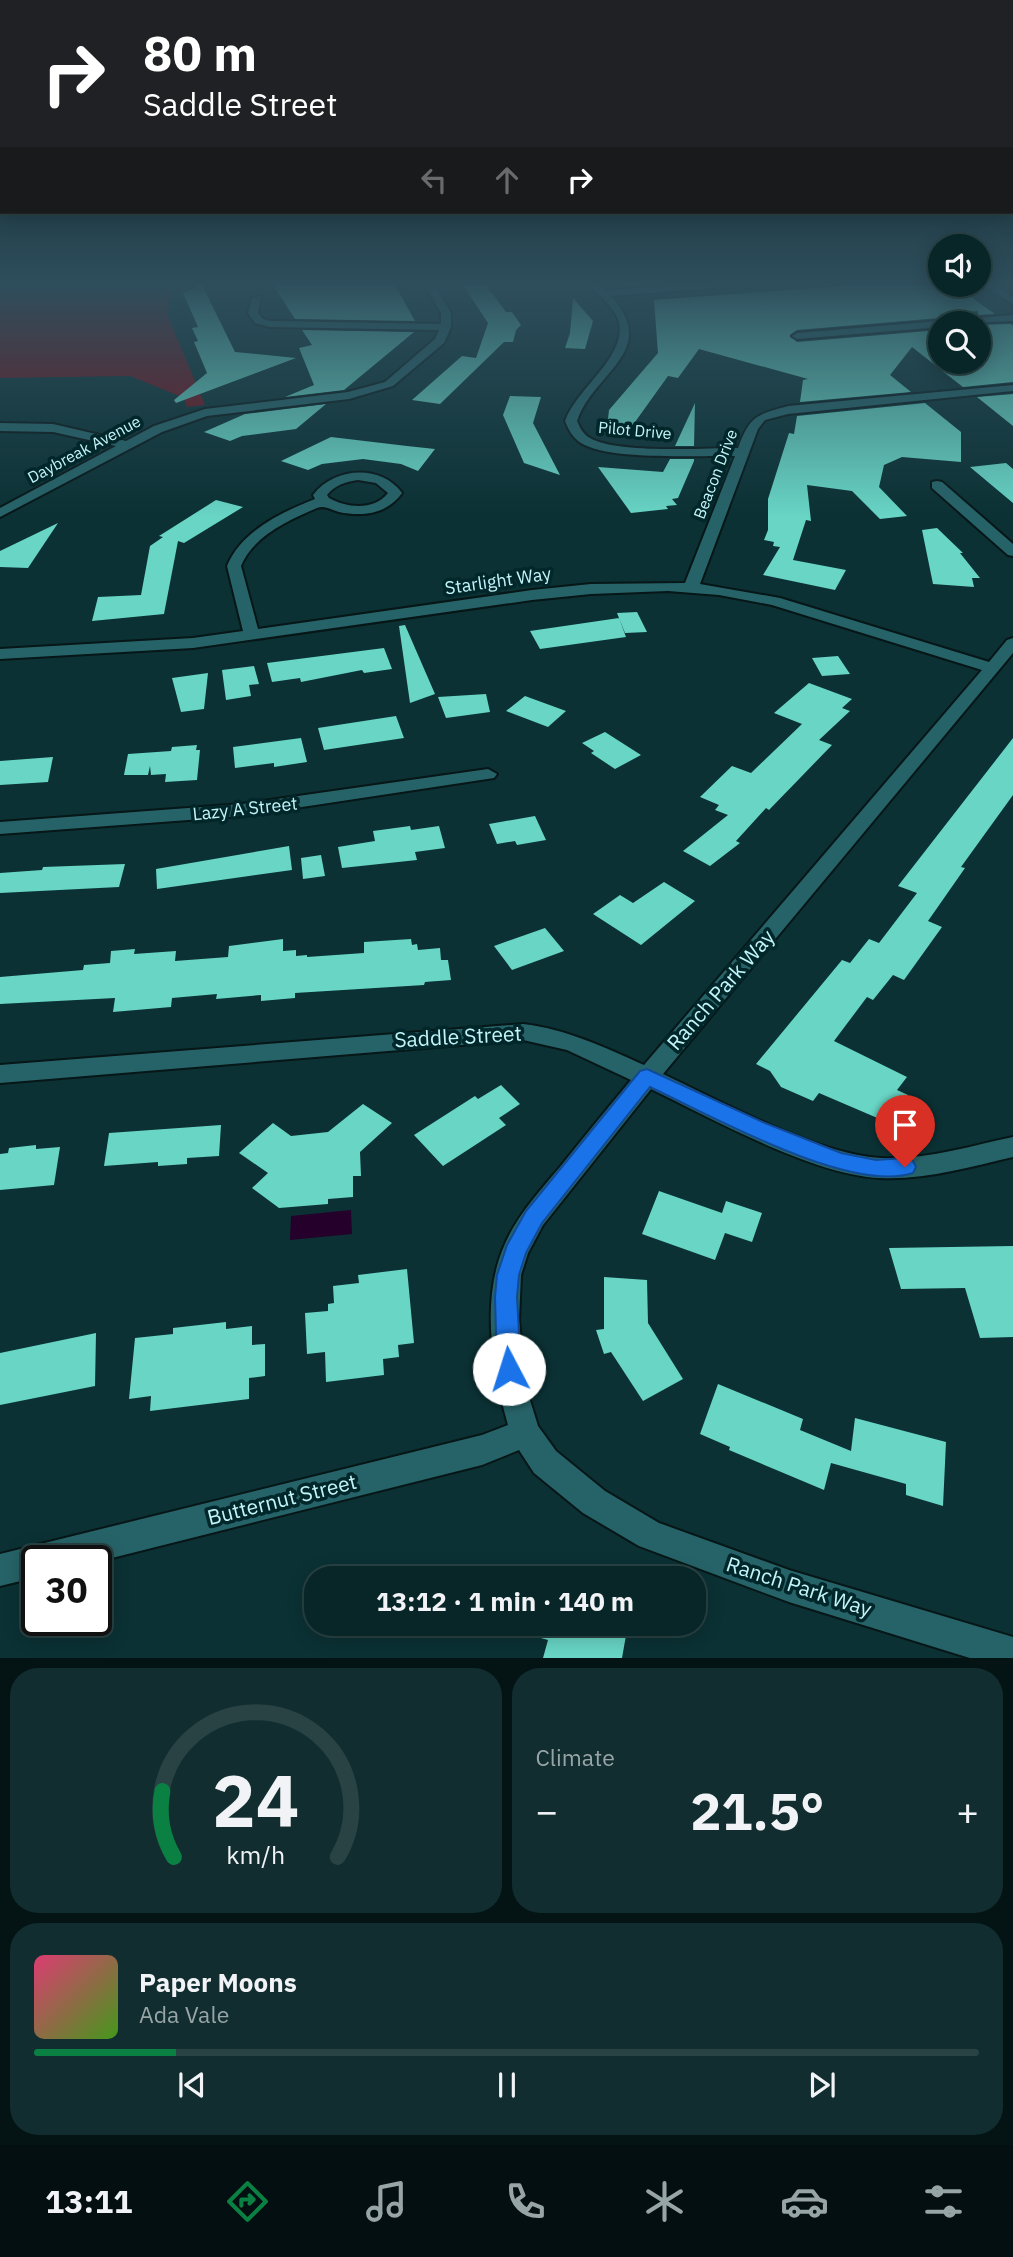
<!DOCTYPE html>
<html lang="en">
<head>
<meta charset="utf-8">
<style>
	:root { --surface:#082527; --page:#112d2f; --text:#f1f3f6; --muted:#98a5a7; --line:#294244; --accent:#0b8043 }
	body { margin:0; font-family:"IBM Plex Sans",sans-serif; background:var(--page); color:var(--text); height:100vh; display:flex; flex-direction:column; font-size:26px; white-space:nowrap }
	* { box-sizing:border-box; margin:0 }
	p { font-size:23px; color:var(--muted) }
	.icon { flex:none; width:38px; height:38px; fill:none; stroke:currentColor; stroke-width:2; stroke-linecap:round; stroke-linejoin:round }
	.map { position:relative; height:1658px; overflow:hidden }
	.drawer { display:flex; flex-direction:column; gap:10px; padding:10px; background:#041415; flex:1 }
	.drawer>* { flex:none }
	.hud { position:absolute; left:0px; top:0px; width:1013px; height:214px; box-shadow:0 4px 18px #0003,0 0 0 2px var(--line); background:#202124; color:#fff; overflow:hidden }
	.controls { position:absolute; left:928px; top:234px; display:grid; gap:14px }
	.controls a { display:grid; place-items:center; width:63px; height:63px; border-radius:50%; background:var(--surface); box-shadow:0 4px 18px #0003,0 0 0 2px var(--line); font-size:35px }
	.speed { position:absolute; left:21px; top:1545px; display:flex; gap:14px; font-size:35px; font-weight:700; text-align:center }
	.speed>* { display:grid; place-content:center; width:91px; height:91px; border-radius:50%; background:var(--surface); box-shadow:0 4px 18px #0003,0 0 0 2px var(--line); line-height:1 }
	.speed .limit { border:4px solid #111; border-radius:10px; background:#fff; color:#111 }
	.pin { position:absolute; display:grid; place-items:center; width:60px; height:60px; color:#fff; margin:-72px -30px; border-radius:50% 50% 50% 0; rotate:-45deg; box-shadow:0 0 7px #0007 }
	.pin .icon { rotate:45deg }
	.me { position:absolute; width:77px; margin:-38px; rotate:355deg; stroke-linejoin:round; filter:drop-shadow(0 0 5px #0008) }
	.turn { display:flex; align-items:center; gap:24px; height:147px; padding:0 28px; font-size:32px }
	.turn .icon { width:91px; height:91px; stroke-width:2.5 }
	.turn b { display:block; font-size:49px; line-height:60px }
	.lanes { display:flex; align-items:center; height:66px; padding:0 28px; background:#0003; justify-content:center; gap:35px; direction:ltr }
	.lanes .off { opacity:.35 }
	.big { font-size:52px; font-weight:700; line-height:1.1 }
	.drawer .card { flex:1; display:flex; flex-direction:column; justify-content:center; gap:10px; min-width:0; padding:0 24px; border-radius:28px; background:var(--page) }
	.drawer .dial { align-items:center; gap:0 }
	.dial svg { height:182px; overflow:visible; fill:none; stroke:var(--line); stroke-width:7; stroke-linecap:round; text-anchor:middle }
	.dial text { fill:var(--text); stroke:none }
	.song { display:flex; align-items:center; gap:21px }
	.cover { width:84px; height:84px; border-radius:10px; background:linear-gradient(135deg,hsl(340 70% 55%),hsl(100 70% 35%)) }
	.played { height:7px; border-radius:4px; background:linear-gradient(90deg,var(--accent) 15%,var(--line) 15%) }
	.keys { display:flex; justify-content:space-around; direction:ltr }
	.heat { display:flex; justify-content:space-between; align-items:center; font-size:38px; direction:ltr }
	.drawer .tiles { flex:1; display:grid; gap:10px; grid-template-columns:1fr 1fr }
	.card:last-child { grid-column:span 2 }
	.trip { position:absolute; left:304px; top:1566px; width:402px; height:70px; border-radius:28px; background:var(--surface); box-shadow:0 4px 18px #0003,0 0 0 2px var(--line); font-weight:700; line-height:70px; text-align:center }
	.tab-bar { display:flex; height:112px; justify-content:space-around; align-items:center; background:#030f10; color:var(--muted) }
	.tab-bar .icon { width:49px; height:49px }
	.tab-bar .selected { color:var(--accent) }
	.tab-bar b { font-size:32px; color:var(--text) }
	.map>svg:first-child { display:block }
	.green { fill:#75111b }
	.water { fill:#24002a }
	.building { fill:#68d5c5 }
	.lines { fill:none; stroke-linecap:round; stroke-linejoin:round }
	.street-casing { stroke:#071617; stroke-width:4 }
	.street { fill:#266368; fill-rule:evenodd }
	.route { fill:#1a73e8; stroke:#114b97; stroke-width:2 }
	.labels { text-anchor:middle; stroke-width:7; stroke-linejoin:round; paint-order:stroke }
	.far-street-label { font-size:16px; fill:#c2f5f9; stroke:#01272a }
	.street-label { font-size:18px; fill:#c2f5f9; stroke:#01272a }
	.near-street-label { font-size:21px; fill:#c2f5f9; stroke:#01272a }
</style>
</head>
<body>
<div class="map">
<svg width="1013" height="1659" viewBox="0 0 1013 1659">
	<rect width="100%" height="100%" fill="#0b3134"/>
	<path class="green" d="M0 285H174L167 314 205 405 187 407 184 398 130 376 0 378Z"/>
	<path class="water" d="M351 1210 352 1234 290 1240 291 1216Z"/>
	<path class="building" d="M202 285 235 352 296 358 176 403 174 400 207 373 194 342 198 341 192 328 198 327 183 293Z
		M273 285H395L415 321 295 319Z
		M463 285H486L506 312H512L521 325 516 330 513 342H504L440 404 412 400 462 356 476 358 488 323Z
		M855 285H954L995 314 978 315V311L940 314V318L797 330 790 335 797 342 940 330V369L912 347 890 375 911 392 800 402 803 380 808 379 699 349 678 378 668 376 630 429 607 428 609 410 658 353 654 300Z
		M573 298 593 321 585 349 565 348 570 333Z
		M1010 324 1013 325V382L963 387 941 370 978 366V325Z
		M302 330 414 332 344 390 285 397 314 385 299 348 312 345Z
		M1013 394V426L977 397Z
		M510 396 541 397 533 423 560 475 524 463 503 415Z
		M695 403 694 446H675Z
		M925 403 961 432V462L902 457 884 465 879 487 907 516 880 519 852 491 807 485 811 521 806 520 793 560 846 570 835 590 763 575 780 547 773 546 774 542 764 540 768 530V499L789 433 794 434 797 416Z
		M326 404 296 429 242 436 230 441 204 432 245 414Z
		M331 437 407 446 435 449 418 471 401 464 363 459 322 464 308 470 281 461Z
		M670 459H694V461L678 498 672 499 677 505 666 506 668 509 631 513 598 467 663 472Z
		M1006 463 1013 469V503L970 467Z
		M216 500 243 507 184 543 178 541 164 614 92 621 98 597 141 595 150 546 163 537 159 536Z
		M58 523 28 568 0 567V551Z
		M937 528 963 553H960L980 578H972L974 587 933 584 922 530Z
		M637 612 647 632 625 633 617 613Z
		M619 618 626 637 540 649 530 631Z
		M405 625 435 694 410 703 399 626Z
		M384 648 392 669 364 673 362 670 301 682 300 678 272 682 267 663Z
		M838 656 850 674 822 676 812 658Z
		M254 666 259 684 249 685 251 696 226 700 222 670Z
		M208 673 204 709 181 712 172 678Z
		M809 683 852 699 842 708 850 711 819 740 832 745 769 810 766 808 736 841 740 843 710 866 683 851 728 815 715 810 719 805 700 797 732 766 751 773 802 724 774 713Z
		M486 694 490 712 446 718 438 697Z
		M525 696 566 711 548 727 506 711Z
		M396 716 404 738 324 750 318 728Z
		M605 732 641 755 615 769 591 753 594 751 582 743Z
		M301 738 307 762 274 767V763L235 768 233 747Z
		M1013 738V795L961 867 965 868 928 921 942 927 904 980 893 975 873 1000 867 997 834 1041 907 1077 897 1090 908 1095 889 1123 819 1093 813 1101 781 1087 770 1071 756 1064 842 960 850 963 869 939 879 943 917 893 898 886Z
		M197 745 196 750H200L197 780 165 782 166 774 151 775 150 766 148 775H124L128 754 171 751 172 747Z
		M53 757 48 782 0 785V761Z
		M535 816 546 840 517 845 515 841 497 844 489 824Z
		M410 826 411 830 439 826 445 848 415 852 417 860 342 868 338 847 375 841 373 831Z
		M289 846 292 870 157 889 156 869Z
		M321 855 325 876 303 879 301 858Z
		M125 864 119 887 0 893V873L42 870 43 867Z
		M664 882 695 901 641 945 593 914 620 895 633 903Z
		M545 928 564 951 512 970 494 946Z
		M283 939V951L296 950V956L307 955V957L364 953V942L411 939 412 945 417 944 418 950 440 948 441 960H448L451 980 425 982 424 985 295 993V998L261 1001V995L216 999 217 994 172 998 171 1007 113 1012 115 998 0 1004V977L83 970 84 965 110 963 111 951 135 949 134 954 176 951 175 961 228 957 229 946Z
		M501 1085 520 1104 499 1118 506 1125 443 1166 414 1135 475 1096 478 1099Z
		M363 1104 392 1123 360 1152 361 1176H353V1197L328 1199V1204L279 1208 252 1188 268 1173 239 1153 273 1123 291 1136 328 1132Z
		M221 1125 219 1156 187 1158V1164L158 1166V1162L104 1166 109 1133Z
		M36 1145V1149L60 1147 54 1185 0 1190V1154L8 1153 9 1148Z
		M659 1191 722 1213 726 1201 762 1213 752 1242 725 1233 715 1260 642 1234Z
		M1013 1246V1337L980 1338 965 1288 901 1289 889 1248Z
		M407 1269 414 1343 398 1345 399 1357 383 1359 384 1375 326 1382 325 1352 307 1354 305 1313 328 1311V1304L334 1303 333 1286 359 1283 358 1275Z
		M604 1277 647 1280 648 1323 683 1379 643 1401 611 1352 604 1354 596 1330 604 1329Z
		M226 1322V1329L252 1326V1345L265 1344V1376L249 1378V1399L150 1411 151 1396 129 1399 135 1338 173 1334V1328Z
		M96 1333 95 1386 0 1405V1353Z
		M718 1384 803 1419 800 1430 851 1451 855 1418 946 1442 943 1506 906 1495V1484L831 1463 824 1490 729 1450 730 1447 700 1434Z
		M512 1624H628L622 1658H543L548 1640 512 1630Z"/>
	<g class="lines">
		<defs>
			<path id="street" d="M425 285H435L451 313V327L444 343 393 386 349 399 207 416 162 432 0 517V508L116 446 53 432 0 431V423L53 424 126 441 154 426 205 409 348 392 385 382 435 339 439 330 270 327 255 323 248 313 252 298 261 296 258 313 263 319 270 321 441 324V313Z
				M590 285H601L606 291 674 285H718L713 288 611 296C661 351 593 373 577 421 580 428 583 434 590 438 617 454 704 448 738 448 750 416 756 415 788 406L1013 385V391L788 414 765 420 758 429 700 584 780 598 989 662 1007 640 1013 638V653L663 1074C722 1102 818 1155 881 1158 926 1160 970 1146 1013 1137V1157C970 1167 925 1180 880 1178 813 1175 713 1119 651 1089L543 1225 528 1253 521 1275 519 1320 525 1384 538 1426 556 1451 605 1491 659 1523 789 1570 1013 1637V1659H973L789 1602 639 1546 583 1513 534 1473 519 1450 482 1465 96 1562 37 1561V1577L0 1586V1554L482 1435 508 1425C493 1371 481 1305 502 1251 514 1219 538 1193 560 1167 583 1138 607 1109 631 1080L567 1050 523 1040 0 1083V1065L523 1024C566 1029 604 1047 644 1065L982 670 772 605 719 595 668 591 591 594 532 600 193 648 0 659V649L193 638 243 631 227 566C241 531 282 512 315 499L313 495C334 467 381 464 402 493 387 514 363 517 339 512 331 510 325 505 317 508 289 520 253 536 241 566L258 629 532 590 591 584 685 583 735 456C699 455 610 461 581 443 573 438 568 429 565 421 577 387 630 355 618 319 613 306 599 296 590 285ZM358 480 376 483 388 493C374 511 347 508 329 498L327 495C335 485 345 482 358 480Z
				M982 285H994L1013 297V304Z
				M1013 315V321L940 324V327L797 339 792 336 797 333Z
				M937 481 942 482 1013 544V556L1008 555 932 488V482Z
				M488 769 497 774 494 778 242 816 0 834V822L242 804Z"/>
		</defs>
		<use href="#street" class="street-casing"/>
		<use href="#street" class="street"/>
	</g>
	<linearGradient id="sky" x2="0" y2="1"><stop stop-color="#061b1d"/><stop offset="0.55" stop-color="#2e4e5c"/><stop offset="1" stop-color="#2e4e5c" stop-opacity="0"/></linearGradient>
	<rect width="1013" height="517" fill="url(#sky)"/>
	<path class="route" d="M647 1069 765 1123 841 1153 876 1160 905 1158 913 1161 916 1167 913 1173C850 1194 710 1115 650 1087L542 1223 526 1253 519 1275 517 1297 521 1369 517 1376 509 1380 501 1376 497 1369 495 1297 497 1275 507 1245 526 1211 640 1071Z"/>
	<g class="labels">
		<g class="far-street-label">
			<text transform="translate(635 430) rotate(5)" y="6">Pilot Drive</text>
			<text transform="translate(84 449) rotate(-28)" y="6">Daybreak Avenue</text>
			<text transform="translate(715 474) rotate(-69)" y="6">Beacon Drive</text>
		</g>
		<g class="street-label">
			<text transform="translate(498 581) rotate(-8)" y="6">Starlight Way</text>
			<text transform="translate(245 809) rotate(-6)" y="6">Lazy A Street</text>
		</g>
		<g class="near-street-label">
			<text transform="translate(721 990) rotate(-49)" y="7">Ranch Park Way</text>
			<text transform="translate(458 1037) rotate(-3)" y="7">Saddle Street</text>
			<text transform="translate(282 1500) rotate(-14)" y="7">Butternut Street</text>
			<text transform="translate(799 1587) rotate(18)" y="7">Ranch Park Way</text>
		</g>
	</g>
</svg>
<div class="controls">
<a><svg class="icon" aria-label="sound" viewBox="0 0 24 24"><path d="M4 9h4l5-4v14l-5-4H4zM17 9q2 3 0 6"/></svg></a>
<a><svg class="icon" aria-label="search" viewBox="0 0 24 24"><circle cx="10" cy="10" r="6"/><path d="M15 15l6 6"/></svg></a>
</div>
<div class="speed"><div class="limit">30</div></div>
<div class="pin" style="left:905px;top:1167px;background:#d93025"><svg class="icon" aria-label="arrive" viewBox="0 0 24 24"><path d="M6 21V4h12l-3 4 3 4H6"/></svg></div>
<svg class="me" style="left:509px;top:1369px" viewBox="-20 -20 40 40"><circle r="19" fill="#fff"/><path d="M0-13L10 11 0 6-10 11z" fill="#1a73e8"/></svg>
<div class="trip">13:12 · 1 min · 140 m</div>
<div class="hud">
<div class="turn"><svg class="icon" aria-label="right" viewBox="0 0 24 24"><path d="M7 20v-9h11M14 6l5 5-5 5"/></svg><div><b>80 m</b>Saddle Street</div></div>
<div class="lanes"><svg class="icon off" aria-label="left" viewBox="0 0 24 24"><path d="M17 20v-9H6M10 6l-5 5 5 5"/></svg><svg class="icon off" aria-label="ahead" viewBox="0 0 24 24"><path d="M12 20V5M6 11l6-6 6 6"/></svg><svg class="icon" aria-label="right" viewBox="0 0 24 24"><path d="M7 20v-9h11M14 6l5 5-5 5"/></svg></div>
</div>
</div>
<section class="drawer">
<div class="tiles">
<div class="card dial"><svg viewBox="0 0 100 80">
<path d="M14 69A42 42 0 1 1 86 69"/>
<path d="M14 69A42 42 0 0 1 9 40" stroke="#0b8043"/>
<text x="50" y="56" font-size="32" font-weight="700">24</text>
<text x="50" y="72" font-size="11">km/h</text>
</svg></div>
<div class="card"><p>Climate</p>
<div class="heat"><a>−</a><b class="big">21.5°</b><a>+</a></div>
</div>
<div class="card">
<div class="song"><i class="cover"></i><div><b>Paper Moons</b><p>Ada Vale</p></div></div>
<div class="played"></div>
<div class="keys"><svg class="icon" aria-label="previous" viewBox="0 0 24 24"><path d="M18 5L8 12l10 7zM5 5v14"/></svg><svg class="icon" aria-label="pause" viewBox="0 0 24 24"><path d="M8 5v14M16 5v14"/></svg><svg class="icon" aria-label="next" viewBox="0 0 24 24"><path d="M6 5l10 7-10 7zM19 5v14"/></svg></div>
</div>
</div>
</section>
<nav class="tab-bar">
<b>13:11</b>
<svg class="icon selected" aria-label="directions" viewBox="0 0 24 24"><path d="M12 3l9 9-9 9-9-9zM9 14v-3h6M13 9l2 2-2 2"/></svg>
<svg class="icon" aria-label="music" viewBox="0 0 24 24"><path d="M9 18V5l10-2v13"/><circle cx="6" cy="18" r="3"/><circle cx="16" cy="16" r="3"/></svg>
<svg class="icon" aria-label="phone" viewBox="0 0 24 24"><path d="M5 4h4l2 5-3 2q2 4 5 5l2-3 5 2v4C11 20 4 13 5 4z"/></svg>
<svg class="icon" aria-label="climate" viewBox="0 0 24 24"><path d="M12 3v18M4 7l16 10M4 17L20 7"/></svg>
<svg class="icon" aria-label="car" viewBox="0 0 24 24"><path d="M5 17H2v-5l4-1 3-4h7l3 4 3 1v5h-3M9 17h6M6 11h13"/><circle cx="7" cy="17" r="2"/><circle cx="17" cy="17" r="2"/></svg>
<svg class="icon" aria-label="filters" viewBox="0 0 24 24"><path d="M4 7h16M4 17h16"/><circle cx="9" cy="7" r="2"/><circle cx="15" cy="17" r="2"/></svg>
</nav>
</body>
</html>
